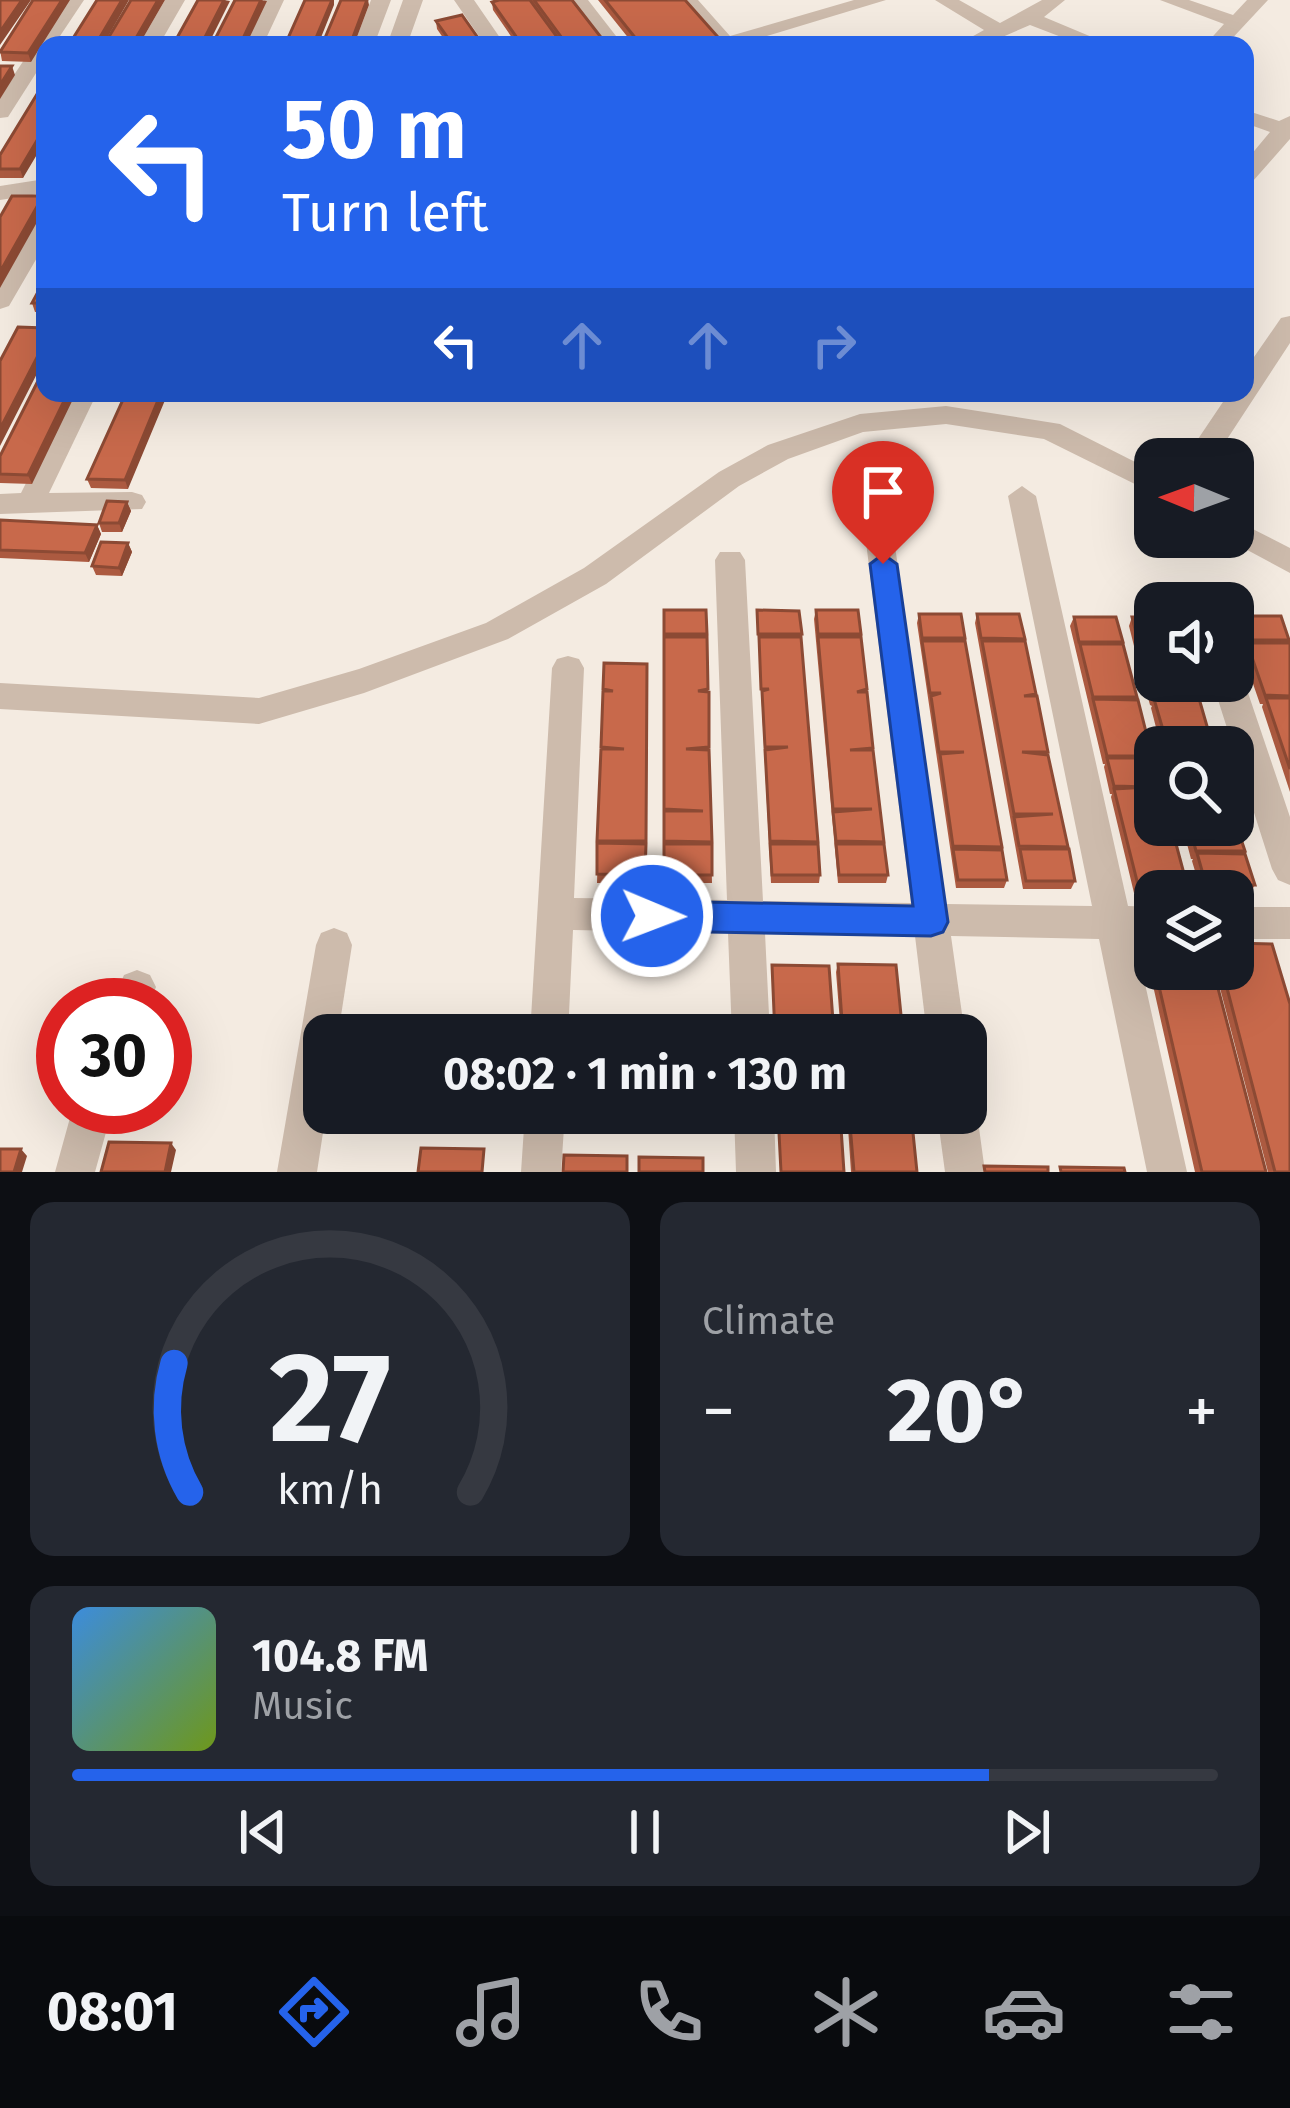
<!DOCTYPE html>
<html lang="en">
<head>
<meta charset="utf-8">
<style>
	:root { --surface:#171b24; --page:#242831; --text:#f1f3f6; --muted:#9ea1a6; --line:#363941; --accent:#2563eb }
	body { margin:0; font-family:"Fira Sans",sans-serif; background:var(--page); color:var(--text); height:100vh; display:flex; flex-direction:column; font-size:45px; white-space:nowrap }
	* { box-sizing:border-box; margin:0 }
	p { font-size:39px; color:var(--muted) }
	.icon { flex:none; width:66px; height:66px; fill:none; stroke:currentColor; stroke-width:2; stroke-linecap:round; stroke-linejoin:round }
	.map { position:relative; height:1172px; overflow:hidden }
	.panel { display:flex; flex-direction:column; gap:30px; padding:30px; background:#0d0f14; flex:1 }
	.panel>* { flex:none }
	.top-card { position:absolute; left:36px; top:36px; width:1218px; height:366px; border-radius:24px; box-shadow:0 12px 48px #0002; background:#2563eb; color:#fff; overflow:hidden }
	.needle { width:78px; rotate:271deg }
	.controls { position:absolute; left:1134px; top:438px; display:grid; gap:24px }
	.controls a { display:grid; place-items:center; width:120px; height:120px; border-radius:24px; background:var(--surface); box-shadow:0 12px 48px #0002; font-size:60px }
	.speed { position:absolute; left:36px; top:978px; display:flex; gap:24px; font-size:60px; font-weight:700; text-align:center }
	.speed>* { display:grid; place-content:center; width:156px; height:156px; border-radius:50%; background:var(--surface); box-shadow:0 12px 48px #0002; line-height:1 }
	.speed .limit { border:18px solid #d22; background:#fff; color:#111 }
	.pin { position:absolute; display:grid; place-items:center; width:102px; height:102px; color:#fff; margin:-123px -51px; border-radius:50% 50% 50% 0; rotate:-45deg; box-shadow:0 0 12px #0007 }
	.pin .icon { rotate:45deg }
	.me { position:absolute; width:132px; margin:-66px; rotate:91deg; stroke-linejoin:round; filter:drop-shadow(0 0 9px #0008) }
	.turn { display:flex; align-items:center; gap:42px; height:252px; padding:0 48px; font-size:54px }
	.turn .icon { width:156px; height:156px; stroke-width:2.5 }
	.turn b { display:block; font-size:84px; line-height:102px }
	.lanes { display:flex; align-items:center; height:114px; padding:0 48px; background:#0003; justify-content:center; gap:60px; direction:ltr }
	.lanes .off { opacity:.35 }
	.big { font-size:90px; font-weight:700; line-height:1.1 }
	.panel .card { flex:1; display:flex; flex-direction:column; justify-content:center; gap:18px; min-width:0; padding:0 42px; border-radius:24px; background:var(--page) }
	.panel .dial { align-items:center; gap:0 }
	.dial svg { height:312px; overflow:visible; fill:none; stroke:var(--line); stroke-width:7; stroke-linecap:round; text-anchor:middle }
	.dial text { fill:var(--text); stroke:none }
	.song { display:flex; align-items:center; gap:36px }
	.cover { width:144px; height:144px; border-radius:18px; background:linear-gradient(135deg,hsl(210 70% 55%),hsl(80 70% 35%)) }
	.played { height:12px; border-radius:6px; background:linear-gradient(90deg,var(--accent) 80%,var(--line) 80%) }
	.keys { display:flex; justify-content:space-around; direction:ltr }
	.heat { display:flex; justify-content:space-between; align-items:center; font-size:66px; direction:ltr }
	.panel .tiles { flex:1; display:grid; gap:30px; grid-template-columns:1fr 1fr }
	.card:last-child { grid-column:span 2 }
	.trip { position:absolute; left:303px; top:1014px; width:684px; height:120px; border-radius:24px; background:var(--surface); box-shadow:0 12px 48px #0002; font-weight:700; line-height:120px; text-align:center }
	.tabs { display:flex; height:192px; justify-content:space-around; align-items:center; background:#090b0e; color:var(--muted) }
	.tabs .icon { width:84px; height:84px }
	.tabs .current { color:var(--accent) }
	.tabs b { font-size:54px; color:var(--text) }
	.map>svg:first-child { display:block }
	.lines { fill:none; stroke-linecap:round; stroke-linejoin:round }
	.minor { fill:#cdbbac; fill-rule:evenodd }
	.wall { fill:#ac5a40 }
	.shaded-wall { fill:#8c4a34 }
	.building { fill:#c8694b; stroke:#8c4a34; stroke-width:3 }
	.route { fill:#2563eb; stroke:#184099; stroke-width:3 }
</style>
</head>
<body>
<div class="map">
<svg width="1290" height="1172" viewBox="0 0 1290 1172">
	<rect width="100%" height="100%" fill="#f4ebe1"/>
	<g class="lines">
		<path class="minor" d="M64 0H84L54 45H45V59L8 117 0 118V96Z
			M165 0H185L159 45H139Z
			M264 0H284L263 45H243Z
			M371 0H391L374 45H354Z
			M403 0H423L407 45H387Z
			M454 0H474L505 45H485Z
			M568 0H588L623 45H603Z
			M677 0H698L730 36 854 0H886L737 45H716Z
			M935 0H959L1000 23 1042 0H1065L1044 17 1111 45H1082L1030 25 984 45H957L984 30Z
			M1160 0H1189L1233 15 1247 0H1268L1226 45H1205L1224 24Z
			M1245 110 1279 121 1290 116V139L1253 181 1245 183V162L1270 132 1245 123Z
			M45 179V193L0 200V186Z
			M45 216V244L9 306 0 309V280L37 218Z
			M1290 316V343L1218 453H1198L1194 446 1198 439 1229 393H1245V370L1281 318Z
			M71 393H97L49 493 132 492 142 495 146 502 142 509 0 514V494L21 493Z
			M946 406 1060 424 1155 472V494L1044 439 946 424 863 432 788 459 739 486 606 584 508 639 364 693 259 724 0 709V683L259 698 359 669 486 623 584 568 719 472 768 445 860 414Z
			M1022 486 1036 496 1128 906 1155 907V939H1135L1187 1172H1147L1099 939 951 936 965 1035H927L915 936 765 933 770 1035H732L728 933 573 930 568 1035H530L552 668 557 659 568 656 579 659 584 668 574 898 727 900 715 560 720 552H740L745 560 763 901 911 903 863 518 877 508 891 518 946 904 1092 906 1008 496Z
			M1233 519 1290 548V573L1223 537H1233Z
			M1233 670 1244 681 1290 817V885L1278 880 1272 869 1212 681H1233Z
			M1233 907H1290V939H1233Z
			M334 928 347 933 352 945 338 1035H324L326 1113 317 1172H277L316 945 321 933Z
			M137 970 150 975 156 987 149 1005H111L124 975Z
			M966 1097 977 1113 985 1172H945L937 1113H966Z
			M73 1107H113L95 1172H55Z
			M525 1113H565L561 1172H521Z
			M734 1113H774L776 1172H736Z"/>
	</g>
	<path class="wall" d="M33 0 31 62 2 61 0 50Z
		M530 0H572L607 45H517L493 10 492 2Z
		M598 0H685L725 45H634Z
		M436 21 483 45H448L437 29Z
		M45 81 23 178H0V155Z
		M45 279V312H35L32 303Z
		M45 367 32 484 0 483V456Z
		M126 393 128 489 91 488 87 479Z
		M127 502 131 511 122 532H102L99 523Z
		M0 520 97 525 101 534 89 562 0 558Z
		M128 543 132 552 122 576 96 575 92 566Z
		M664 610H706L712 883H664Z
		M757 610 799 611 818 842 820 875 819 883H771Z
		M816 610H858L888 875 886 883H838L814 619Z
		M919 614 965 638 1007 880 1004 888H956L917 623Z
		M977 614 1025 639 1047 755 1075 881 1071 889H1023L975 623Z
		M1238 616 1289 640 1290 792 1262 707 1263 704H1260L1242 652 1244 649H1242L1234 625Z
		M1074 617 1123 642 1121 644 1137 697 1136 700 1152 756 1151 758 1187 885 1183 891 1134 893 1111 797 1112 794H1110L1104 767 1105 764H1103L1070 626Z
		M1132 617H1155V681L1213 747H1161L1151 708 1152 706 1150 705 1136 653 1137 650H1135L1129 626Z
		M604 663 647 664 645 883H597Z
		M1182 825H1233L1245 851 1243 854 1255 885 1250 893 1201 891 1192 861 1193 859H1191Z
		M1149 942 1266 1172H1195L1145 950Z
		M838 964 903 1035H841L836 972Z
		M1215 969H1233L1290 1172H1268Z
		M847 1113H911L917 1172H851Z"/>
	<path class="shaded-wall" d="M22 0H31L0 45V32Z
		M62 0H70L31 62 28 53Z
		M122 0H129L103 45H96Z
		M158 0H165L139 45H132Z
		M224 0 230 1 208 45H201Z
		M261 0 267 1 246 45H240Z
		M332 0H334V5L318 45H313Z
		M367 0H368L369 5 354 45H350Z
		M12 66 15 75 0 99V85Z
		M45 127V141L23 178 20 169Z
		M43 196 45 208 0 288V272Z
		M45 342V358L0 446V429Z
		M68 393H76L32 484 28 475Z
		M161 393H168L128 489 125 480Z
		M127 502 131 511 122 532 119 523Z
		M97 525 101 534 89 562 85 553Z
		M128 543 132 552 122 576 119 568Z
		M171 1143 176 1150 171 1172H165Z
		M21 1149 27 1156 22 1172H14Z"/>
	<path class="building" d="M0 0H22L0 32Z
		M33 0H62L28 53 0 52Z
		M97 0H122L96 44 70 43Z
		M131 0H158L132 45H104Z
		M198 0H224L201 45H173Z
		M235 0H261L240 45H212Z
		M305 0H332L313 45H285Z
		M341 0H367L350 45H322Z
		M499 0H530L563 45H522L492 2Z
		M534 0H572L607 45H567Z
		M605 0H685L725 45H641Z
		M462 15 483 45H453L436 21Z
		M0 66H12L0 85Z
		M45 81V127L20 169H0V155Z
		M12 196H43L0 272V217Z
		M45 279V303H32Z
		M18 327 45 328V342L0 429V361Z
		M45 367V393H68L28 475 0 474V456Z
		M126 393H161L125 480 87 479Z
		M107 501 127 502 119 523H99Z
		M0 520 97 525 85 553 0 550Z
		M101 542 128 543 119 568 92 566Z
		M664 610H706L707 634H664Z
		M757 610 799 611 802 634H758Z
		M816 610H858L861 634H818Z
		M919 614H961L965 638H922Z
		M977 614H1019L1025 639 981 638Z
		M1238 616H1281L1289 640H1247Z
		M1074 617H1116L1123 642H1079Z
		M1132 617H1155V642L1138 641Z
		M664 637H707L708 689 698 691 709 692V747L686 749 709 750 712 842 664 841V811H703L664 809Z
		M759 637H801L818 842 770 841 765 750 788 747H765L762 691 769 689H761Z
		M818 637H861L867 689 857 692H867L873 748 850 750H873L884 842 836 841 833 812 872 809H833Z
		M922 641H965L1002 847 953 846 940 754 964 752H939L931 696 941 693H930Z
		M982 641H1025L1036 694 1024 696H1037L1048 752H1022L1048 755 1068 847 1019 846 1014 817 1053 814H1014Z
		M1247 643H1290V696L1265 695Z
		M1080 644H1123L1137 697H1093Z
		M1139 644H1155V681H1194L1213 747H1168L1154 699 1165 697H1154Z
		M604 663 647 664 646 841H597L601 749H624L601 747 603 691H613L603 689Z
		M1266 698H1290V769Z
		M1093 699 1138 700 1152 756H1107Z
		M1107 758H1153L1155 766V825H1171L1187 885H1138L1114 789 1148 787 1114 786Z
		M1233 821H1235L1245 851H1196L1189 825H1233Z
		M597 843 646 844 645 875 597 874Z
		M664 844H712V875H664Z
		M770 844H818L820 875H772Z
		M836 844H884L888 875H839Z
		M953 849 1002 850 1007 880H958Z
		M1020 849H1069L1075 881H1026Z
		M1197 853 1245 854 1255 885H1206Z
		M1149 942H1155V967Z
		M1233 943 1272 944 1290 1004V1172H1275L1222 969H1233Z
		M838 964 896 965 903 1035H843Z
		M772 965 829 966 834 1035H775Z
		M1155 969H1213L1266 1172H1202Z
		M778 1113H840L844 1172H781Z
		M849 1113H911L917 1172H854Z
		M109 1142 171 1143 165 1172H101Z
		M421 1148 484 1149 482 1172H418Z
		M0 1149H21L14 1172H0Z
		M564 1155 627 1156V1172H563Z
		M639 1157 703 1158V1172H639Z
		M984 1166 1048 1167V1172H985Z
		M1060 1167 1124 1168 1125 1172H1061Z"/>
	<path class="route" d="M883 554 897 564 948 922 943 932 931 936 652 931 640 927 635 916 640 906 652 901 913 906 870 564Z"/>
</svg>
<div class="controls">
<a><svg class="needle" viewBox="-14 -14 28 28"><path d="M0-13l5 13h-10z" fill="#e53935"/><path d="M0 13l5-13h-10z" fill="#9ea1a6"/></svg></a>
<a><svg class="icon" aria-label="sound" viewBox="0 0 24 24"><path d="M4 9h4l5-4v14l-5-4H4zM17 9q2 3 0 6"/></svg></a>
<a><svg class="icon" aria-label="search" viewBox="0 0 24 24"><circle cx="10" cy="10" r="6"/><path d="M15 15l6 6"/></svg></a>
<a><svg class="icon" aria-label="layers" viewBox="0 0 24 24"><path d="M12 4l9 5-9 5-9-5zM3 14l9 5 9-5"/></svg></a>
</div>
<div class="speed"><div class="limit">30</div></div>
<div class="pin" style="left:883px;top:564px;background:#d93025"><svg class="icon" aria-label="arrive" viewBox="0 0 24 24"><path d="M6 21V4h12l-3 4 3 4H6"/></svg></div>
<svg class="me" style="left:652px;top:916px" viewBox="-20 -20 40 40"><circle r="17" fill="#2563eb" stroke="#fff" stroke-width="3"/><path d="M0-11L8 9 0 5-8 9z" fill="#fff"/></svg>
<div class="trip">08:02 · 1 min · 130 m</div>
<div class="top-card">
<div class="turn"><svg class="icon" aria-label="left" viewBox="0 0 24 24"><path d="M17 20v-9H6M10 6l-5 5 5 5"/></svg><div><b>50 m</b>Turn left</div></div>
<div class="lanes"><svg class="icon" aria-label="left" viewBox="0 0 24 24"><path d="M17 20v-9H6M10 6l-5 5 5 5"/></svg><svg class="icon off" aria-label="ahead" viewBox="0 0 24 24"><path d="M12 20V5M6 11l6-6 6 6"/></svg><svg class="icon off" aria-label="ahead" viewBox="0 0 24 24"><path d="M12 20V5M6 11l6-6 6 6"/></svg><svg class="icon off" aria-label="right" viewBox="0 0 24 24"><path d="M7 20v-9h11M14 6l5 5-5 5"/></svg></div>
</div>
</div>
<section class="panel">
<div class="tiles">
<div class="card dial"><svg viewBox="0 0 100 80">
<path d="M14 69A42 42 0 1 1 86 69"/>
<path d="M14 69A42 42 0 0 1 10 36" stroke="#2563eb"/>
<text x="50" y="56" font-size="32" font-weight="700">27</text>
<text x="50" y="72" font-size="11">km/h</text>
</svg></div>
<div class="card"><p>Climate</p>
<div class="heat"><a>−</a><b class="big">20°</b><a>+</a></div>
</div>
<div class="card">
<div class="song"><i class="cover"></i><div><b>104.8 FM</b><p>Music</p></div></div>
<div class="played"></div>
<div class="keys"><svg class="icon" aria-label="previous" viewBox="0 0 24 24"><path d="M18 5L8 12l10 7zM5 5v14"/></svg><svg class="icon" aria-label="pause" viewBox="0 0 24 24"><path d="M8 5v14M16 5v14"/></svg><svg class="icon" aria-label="next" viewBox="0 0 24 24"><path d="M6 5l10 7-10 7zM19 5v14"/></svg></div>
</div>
</div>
</section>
<nav class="tabs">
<b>08:01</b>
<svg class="icon current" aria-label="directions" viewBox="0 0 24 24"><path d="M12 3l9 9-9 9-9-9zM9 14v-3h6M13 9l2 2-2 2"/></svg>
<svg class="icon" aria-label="music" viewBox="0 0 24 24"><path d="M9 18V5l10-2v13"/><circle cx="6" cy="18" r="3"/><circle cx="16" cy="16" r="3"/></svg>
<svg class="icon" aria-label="phone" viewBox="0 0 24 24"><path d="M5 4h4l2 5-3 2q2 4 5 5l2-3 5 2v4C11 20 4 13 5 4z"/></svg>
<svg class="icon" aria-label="climate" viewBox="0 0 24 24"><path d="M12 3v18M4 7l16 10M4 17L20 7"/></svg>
<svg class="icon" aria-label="car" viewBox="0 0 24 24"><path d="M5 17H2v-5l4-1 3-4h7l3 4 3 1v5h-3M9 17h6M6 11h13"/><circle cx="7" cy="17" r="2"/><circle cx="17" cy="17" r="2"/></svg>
<svg class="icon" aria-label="filters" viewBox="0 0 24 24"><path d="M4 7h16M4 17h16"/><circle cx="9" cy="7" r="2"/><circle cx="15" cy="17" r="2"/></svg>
</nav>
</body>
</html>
